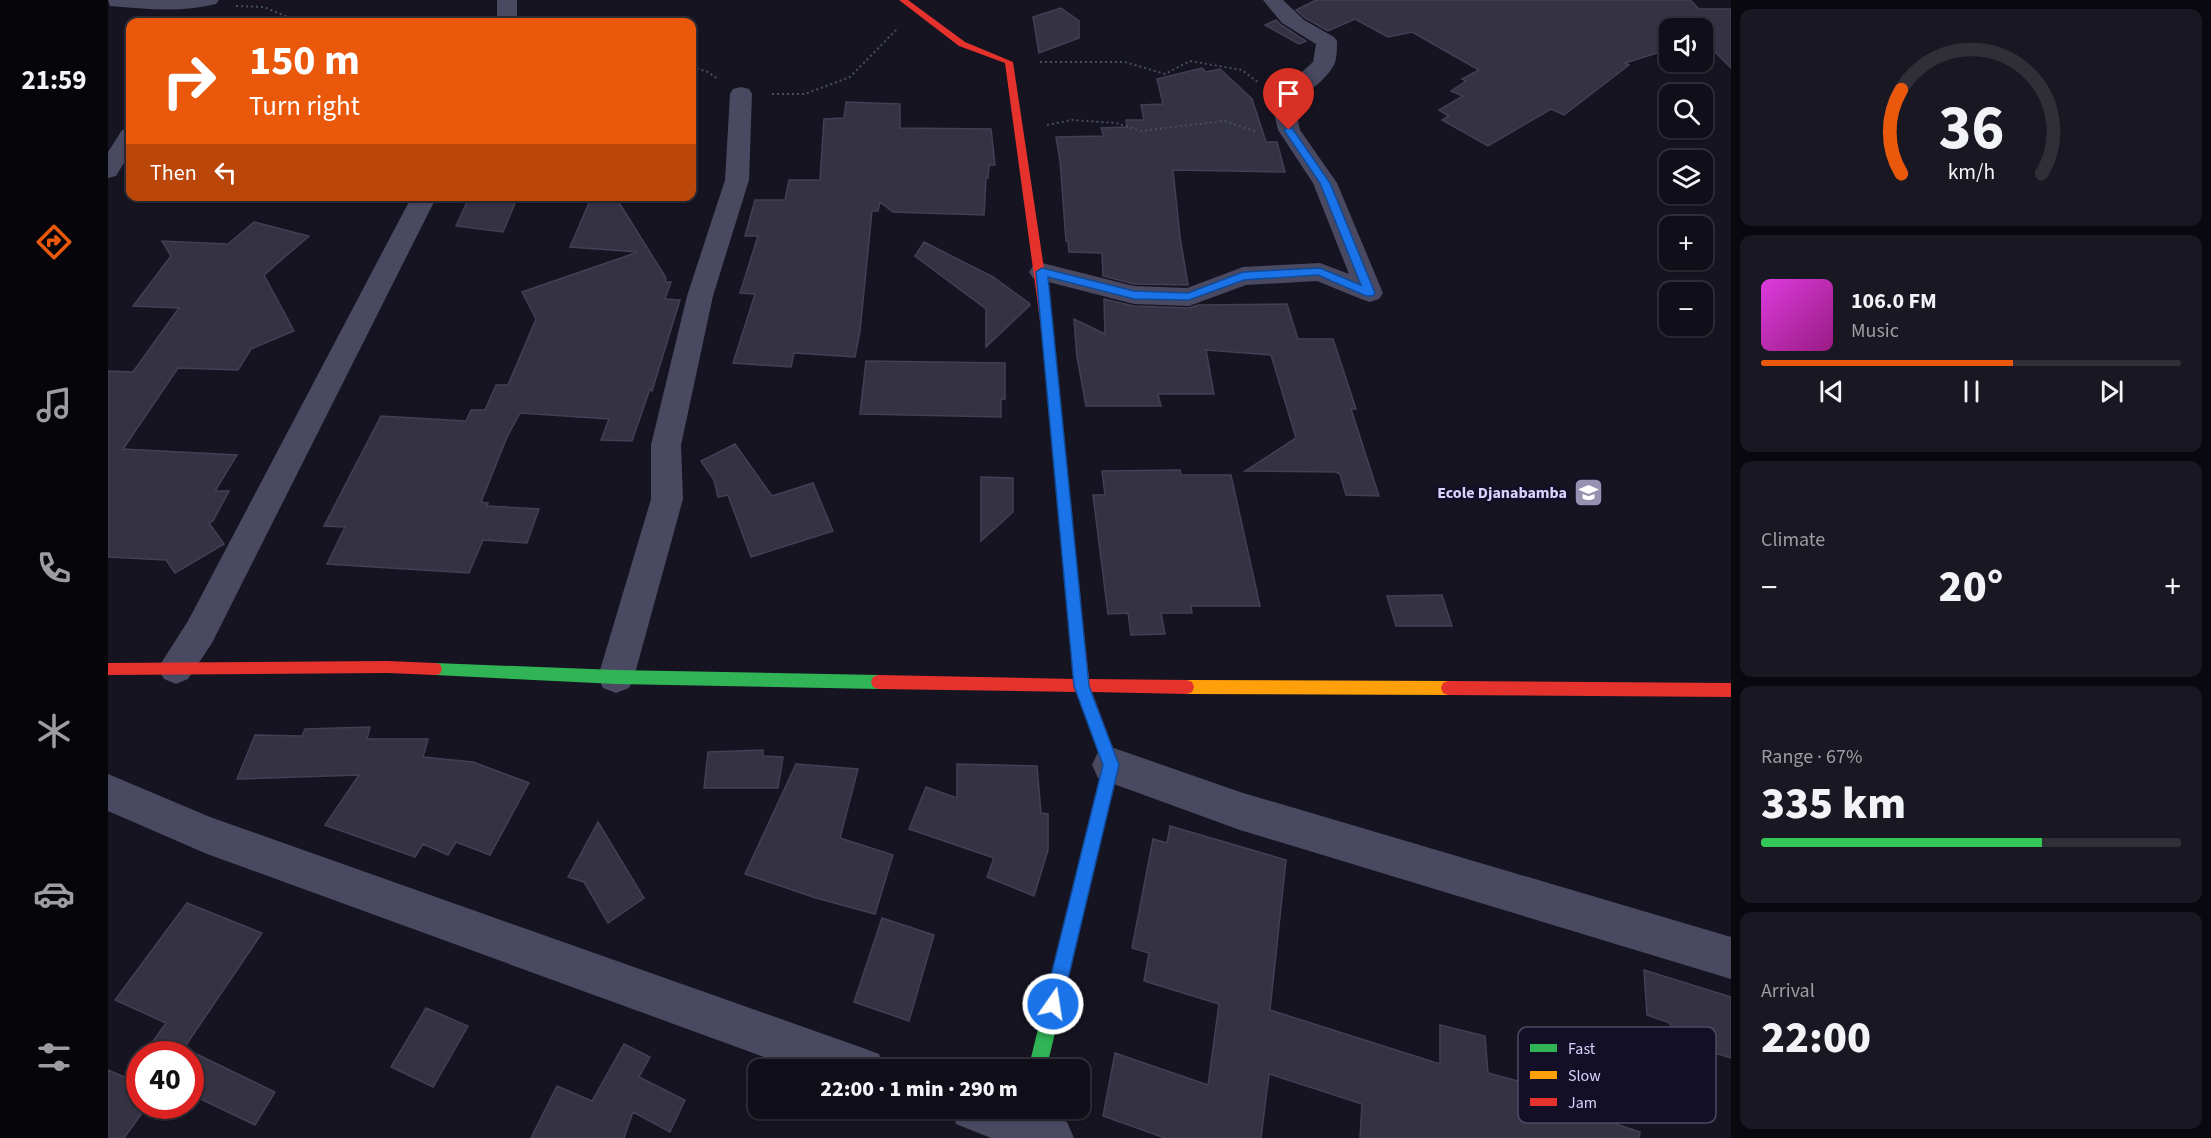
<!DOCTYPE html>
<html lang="en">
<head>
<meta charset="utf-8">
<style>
	:root { --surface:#100f19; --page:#191822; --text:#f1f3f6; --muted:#9c9ca2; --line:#302f38; --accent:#ea580c }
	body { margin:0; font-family:"Source Sans 3",sans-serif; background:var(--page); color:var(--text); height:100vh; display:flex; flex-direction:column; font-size:22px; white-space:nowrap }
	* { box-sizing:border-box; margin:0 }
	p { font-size:20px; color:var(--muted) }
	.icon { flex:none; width:33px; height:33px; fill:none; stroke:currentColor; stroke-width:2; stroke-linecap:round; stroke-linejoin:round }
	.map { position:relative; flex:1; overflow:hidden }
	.details { display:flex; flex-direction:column; gap:9px; padding:9px; background:#09080e; width:480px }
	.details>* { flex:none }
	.hud { position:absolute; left:18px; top:18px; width:570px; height:183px; border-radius:12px; box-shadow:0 2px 4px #0004,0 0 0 2px var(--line); background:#ea580c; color:#fff; overflow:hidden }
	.fabs { position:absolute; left:1551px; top:18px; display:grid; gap:12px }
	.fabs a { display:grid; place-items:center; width:54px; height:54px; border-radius:12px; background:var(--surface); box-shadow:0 2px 4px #0004,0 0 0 2px var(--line); font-size:30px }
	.speed { position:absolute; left:18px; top:1041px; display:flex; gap:12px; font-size:30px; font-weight:700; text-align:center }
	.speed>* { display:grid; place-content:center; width:78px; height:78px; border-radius:50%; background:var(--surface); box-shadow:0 2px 4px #0004,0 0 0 2px var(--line); line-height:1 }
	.speed .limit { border:9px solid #d22; background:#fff; color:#111 }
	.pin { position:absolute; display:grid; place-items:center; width:51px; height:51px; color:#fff; margin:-62px -26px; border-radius:50% 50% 50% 0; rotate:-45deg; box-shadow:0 0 6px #0007 }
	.pin .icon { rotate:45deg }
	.me { position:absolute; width:66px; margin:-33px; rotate:13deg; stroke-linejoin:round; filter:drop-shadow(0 0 4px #0008) }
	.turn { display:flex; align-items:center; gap:21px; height:126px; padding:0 24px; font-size:27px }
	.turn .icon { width:78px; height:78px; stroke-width:2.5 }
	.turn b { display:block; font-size:42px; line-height:51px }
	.then { display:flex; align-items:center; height:57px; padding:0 24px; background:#0003; gap:12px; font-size:22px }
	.big { font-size:45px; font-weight:800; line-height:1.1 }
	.details .widget { flex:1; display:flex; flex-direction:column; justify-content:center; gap:9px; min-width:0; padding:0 21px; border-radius:12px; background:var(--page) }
	.details .dial { align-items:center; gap:0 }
	.dial svg { height:156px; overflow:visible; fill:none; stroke:var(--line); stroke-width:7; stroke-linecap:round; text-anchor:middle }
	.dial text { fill:var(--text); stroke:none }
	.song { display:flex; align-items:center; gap:18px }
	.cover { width:72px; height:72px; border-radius:9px; background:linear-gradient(135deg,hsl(300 70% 55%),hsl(310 70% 35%)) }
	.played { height:6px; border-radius:3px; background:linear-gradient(90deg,var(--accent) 60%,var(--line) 60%) }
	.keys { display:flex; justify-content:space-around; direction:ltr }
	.heat { display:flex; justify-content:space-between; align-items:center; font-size:33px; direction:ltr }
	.charge { height:9px; border-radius:4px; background:linear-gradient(90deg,#34c759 67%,var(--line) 0) }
	.trip { position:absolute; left:640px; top:1059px; width:342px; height:60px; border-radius:12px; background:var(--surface); box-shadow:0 2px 4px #0004,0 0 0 2px var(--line); font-weight:800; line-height:60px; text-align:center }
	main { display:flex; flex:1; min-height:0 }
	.dock { display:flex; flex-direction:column; width:108px; justify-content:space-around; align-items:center; background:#06060a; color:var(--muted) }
	.dock .icon { width:42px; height:42px }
	.dock .on { color:var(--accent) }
	.dock b { font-size:27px; color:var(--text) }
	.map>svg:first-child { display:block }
	.building { fill:#343243; stroke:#433f54; stroke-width:1.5 }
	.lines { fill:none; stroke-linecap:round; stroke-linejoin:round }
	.path { stroke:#44505f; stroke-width:2; stroke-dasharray:2 3; stroke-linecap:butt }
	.street { fill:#4a4962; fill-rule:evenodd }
	.fast { fill:#30b455; fill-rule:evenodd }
	.slow { fill:#ff9f0a; fill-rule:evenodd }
	.jam { fill:#e5322d; fill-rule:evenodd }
	.route { fill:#1a73e8; stroke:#114b97; stroke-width:1.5 }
	.labels { text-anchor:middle; stroke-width:6; stroke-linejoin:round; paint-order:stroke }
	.poi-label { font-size:16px; font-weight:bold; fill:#d9d4ff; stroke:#130f26; text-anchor:end }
	.key { fill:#130f26; stroke:#4e4a67; stroke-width:1.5 }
	.key-label { font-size:16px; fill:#d9d4ff }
</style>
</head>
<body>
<main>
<nav class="dock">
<b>21:59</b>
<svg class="icon on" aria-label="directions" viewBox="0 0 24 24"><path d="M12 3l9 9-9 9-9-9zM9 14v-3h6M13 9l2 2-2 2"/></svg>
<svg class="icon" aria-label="music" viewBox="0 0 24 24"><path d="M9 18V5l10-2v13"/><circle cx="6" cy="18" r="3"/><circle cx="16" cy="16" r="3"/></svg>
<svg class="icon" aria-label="phone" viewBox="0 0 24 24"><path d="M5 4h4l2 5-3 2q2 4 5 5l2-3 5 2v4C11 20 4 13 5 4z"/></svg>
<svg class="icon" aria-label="climate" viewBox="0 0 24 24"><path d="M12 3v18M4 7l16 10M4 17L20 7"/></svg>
<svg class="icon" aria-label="car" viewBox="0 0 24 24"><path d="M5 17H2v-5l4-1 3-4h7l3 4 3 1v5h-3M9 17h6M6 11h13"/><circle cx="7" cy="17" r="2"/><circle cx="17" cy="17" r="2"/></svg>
<svg class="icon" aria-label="filters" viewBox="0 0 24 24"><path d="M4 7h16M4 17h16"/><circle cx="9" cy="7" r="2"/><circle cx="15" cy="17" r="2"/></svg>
</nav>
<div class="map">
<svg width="1623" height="1138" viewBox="0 0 1623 1138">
	<rect width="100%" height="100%" fill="#161421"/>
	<path class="building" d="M1208 0H1582L1591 9H1623V68L1594 39V28H1562V49L1517 63 1521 65 1456 115 1443 109 1380 146 1334 120 1341 116 1331 110 1355 96 1343 91 1358 81 1354 79 1371 70 1304 32 1280 37 1247 19 1220 31 1197 18 1188 10Z
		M953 8 971 21V38L931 53 925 17Z
		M1168 20 1173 25 1198 41 1191 44 1157 25Z
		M1094 68 1098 72 1112 69 1144 99 1158 142H1169L1177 172 1065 170 1072 237 1080 285 1026 284 995 276 994 253 961 252 960 241H958L952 160 948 137 996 136 993 128 1019 127 1018 120H1036L1033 105 1055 104 1049 79Z
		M738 102 792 104V128L883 129 887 165H881L880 178H878L876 215 785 212 772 202 770 211H764L752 331 747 357 686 353 683 367 625 363 647 294 632 293 650 236H637L647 200H677L681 180H712L716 119 736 118Z
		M362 196H410L395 232 348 226Z
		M484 196H507L558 278 557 282H563L557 299 572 300 544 391 542 389 524 441 493 440 501 419 412 413 399 437 373 502 380 503 379 506 431 509 419 543 375 540 361 573 219 564 237 527 216 526 273 416 358 421 363 410H377L388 385H400L428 319 414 292 530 252 462 247Z
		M146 222 201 236 156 275 186 331 143 349 130 370 70 368 15 449 129 455 107 491H121L105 521 101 523 116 544 67 573 58 560 0 557V371L25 372 71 308 25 306 63 256 54 241 120 244Z
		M816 242 885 277 921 303 922 305 878 347V309L807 256Z
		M996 299 1026 306 1081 308 1090 305 1179 304 1190 339H1225L1248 409H1243L1271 496 1238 495 1232 474 1228 472 1137 471 1188 438 1163 355 1098 350 1106 394H1050L1053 406H978L969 357 966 319 997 334Z
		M758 361 897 363V399H893V417L752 414Z
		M627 444 664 496 705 483 725 531 643 557 620 495 610 497 606 480 593 461Z
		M1072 470 1073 475H1123L1152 606H1083L1084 613H1053L1057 634 1023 635 1020 613 1000 614 985 495H997L994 471Z
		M873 477 905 478V512L873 541Z
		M1334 595 1344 626H1288L1279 596Z
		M262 727 259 739H320L315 757 365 762 421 783 382 855 348 842 340 855 315 844 307 857 217 825 251 775 129 779 147 735 194 736 197 729Z
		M655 750V756L675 757 670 788H596L600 752Z
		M688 764 750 769 732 838 785 855 767 914 708 898 637 874Z
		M849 764 929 766 933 813 940 814V850L926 896 879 877 886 858 801 829 818 787 849 798Z
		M490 822 536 898 500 923 476 882 460 877Z
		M1062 826 1178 860 1162 1010 1332 1064V1025L1377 1036 1380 1073 1432 1087 1433 1099 1532 1132 1531 1138H1252L1254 1104 1161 1074 1153 1138H1057L995 1116 1007 1053 1100 1085 1111 1004 1036 981 1041 953 1024 948 1045 839 1059 843Z
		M79 903 154 933 76 1048 167 1092 147 1125 82 1094V1054H36L58 1023 7 1000Z
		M774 918 826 935 801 1021 746 1002Z
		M1536 970 1623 997V1058L1564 1040 1562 1023 1539 1015Z
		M318 1008 360 1026 325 1087 283 1067Z
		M516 1044 542 1057 531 1077 577 1100 562 1132 525 1112 516 1138H423L449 1086 484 1101Z
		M32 1061V1106H39L16 1138H0V1070L19 1078Z"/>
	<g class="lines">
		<path class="path" d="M128 6 156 7 191 22
			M932 62H1017L1057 74 1082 61 1134 70 1151 83
			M584 67 600 72 610 79
			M664 94H697L742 77 789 29
			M939 125 964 120 1008 123 1033 131 1116 121 1149 132"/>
		<path class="street" d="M0 0H111L108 4C73 13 38 9 2 6Z
			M389 0H409V22H389Z
			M1155 0H1175L1196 20 1226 37 1229 41C1229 48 1229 59 1226 65 1218 80 1199 93 1186 102L1192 130 1229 183 1275 293 1271 299 1262 302 1253 299 1209 281 1138 285 1081 306 1026 304 925 278 921 272 925 266 934 263 1026 286 1079 288 1135 267 1212 263 1241 274 1205 183 1170 130 1163 100 1205 62 1208 44 1174 23Z
			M633 87 641 89 644 94 641 180 605 296 573 445 575 499 526 677 521 688 508 693 495 688 490 677 543 499V445L579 296 617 180 622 94 625 89Z
			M22 128V153L8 176 0 178V152L14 130Z
			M304 196H329L104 643 80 679 68 684 56 679 50 668 80 621Z
			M1003 747 1132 792 1623 937V979L1132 830 1003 783 990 778 984 765 990 752Z
			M0 774 102 817 755 1048 771 1054 777 1070H692L99 854 0 811Z
			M842 1108H926L959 1122 966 1138H883L848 1124Z"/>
		<path class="fast" d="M327 663 508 670 770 675 775 677 777 682 775 687 770 689 508 684 327 675 322 674 320 669 322 664Z
			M957 946 963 949 966 955 938 1070H920L948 955 951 949Z"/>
		<path class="slow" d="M940 331 946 335 970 576 968 580H958L956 576 934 335Z
			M1079 680 1340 681 1345 683 1347 688 1345 693 1340 695 1079 694 1074 692 1072 687 1074 682Z"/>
		<path class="jam" d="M791 0H800L857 42 905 62 946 335 944 338 940 339 934 335 897 63 851 46Z
			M963 570 968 572 970 576 981 679 1079 680 1084 682 1086 687 1084 692 1079 694 984 692 1011 765 966 955 963 961 957 964 951 961 948 955 995 765 969 692 770 689 765 687 763 682 765 677 770 675 966 679 956 576 958 572Z
			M279 661 327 663 332 664 334 669 332 674 327 675 279 673 0 675V663Z
			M1340 681 1623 683V697L1340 695 1335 693 1333 688 1335 683Z"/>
	</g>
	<path class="route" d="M1178 128H1184L1222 183 1267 293 1265 296H1258L1210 275 1136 280 1081 300 1026 299 940 277 981 686 1011 765 954 1004 952 1011 945 1013 939 1011 936 1004 995 765 966 686 928 272 934 268 1026 291 1080 293 1135 272 1212 268 1253 285 1212 183 1176 130Z"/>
	<defs>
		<symbol id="school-square" viewBox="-11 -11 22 22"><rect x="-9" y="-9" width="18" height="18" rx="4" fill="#9591b1" stroke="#130f26"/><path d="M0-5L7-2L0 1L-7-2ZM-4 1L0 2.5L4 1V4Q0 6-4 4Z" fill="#fff"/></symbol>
	</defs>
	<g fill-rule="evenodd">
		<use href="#school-square" x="1464" y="476" width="33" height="33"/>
	</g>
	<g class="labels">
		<g class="poi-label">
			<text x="1459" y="498">Ecole Djanabamba</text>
		</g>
	</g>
	<rect x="1410" y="1027" width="198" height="96" rx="9" class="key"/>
	<rect x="1422" y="1044" width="27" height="8" fill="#30b455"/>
	<rect x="1422" y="1071" width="27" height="8" fill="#ff9f0a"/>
	<rect x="1422" y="1098" width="27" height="8" fill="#e5322d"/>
	<g class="key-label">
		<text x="1460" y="1054">Fast</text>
		<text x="1460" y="1081">Slow</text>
		<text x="1460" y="1108">Jam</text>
	</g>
</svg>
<div class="fabs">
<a><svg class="icon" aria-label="sound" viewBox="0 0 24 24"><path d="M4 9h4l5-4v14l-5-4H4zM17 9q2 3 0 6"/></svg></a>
<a><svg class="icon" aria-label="search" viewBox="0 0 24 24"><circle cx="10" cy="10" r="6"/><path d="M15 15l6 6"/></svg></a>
<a><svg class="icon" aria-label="layers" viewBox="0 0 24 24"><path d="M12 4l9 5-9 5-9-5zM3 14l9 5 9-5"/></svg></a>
<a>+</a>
<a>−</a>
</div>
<div class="speed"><div class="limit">40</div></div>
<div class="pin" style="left:1181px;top:130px;background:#d93025"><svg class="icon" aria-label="arrive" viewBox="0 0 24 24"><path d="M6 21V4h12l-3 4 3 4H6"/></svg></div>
<svg class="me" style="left:945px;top:1004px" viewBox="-20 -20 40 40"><circle r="17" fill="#1a73e8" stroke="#fff" stroke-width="3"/><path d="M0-11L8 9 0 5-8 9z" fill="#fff"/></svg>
<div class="trip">22:00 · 1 min · 290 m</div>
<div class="hud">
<div class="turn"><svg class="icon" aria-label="right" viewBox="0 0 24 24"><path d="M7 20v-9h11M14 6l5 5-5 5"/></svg><div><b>150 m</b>Turn right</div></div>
<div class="then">Then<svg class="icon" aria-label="left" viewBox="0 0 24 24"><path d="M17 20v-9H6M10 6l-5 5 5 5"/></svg></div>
</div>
</div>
<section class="details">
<div class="widget dial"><svg viewBox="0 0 100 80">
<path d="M14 69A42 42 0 1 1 86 69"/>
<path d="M14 69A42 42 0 0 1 14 26" stroke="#ea580c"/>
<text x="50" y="56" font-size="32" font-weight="700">36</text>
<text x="50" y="72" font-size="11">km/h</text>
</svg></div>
<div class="widget">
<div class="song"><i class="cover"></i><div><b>106.0 FM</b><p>Music</p></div></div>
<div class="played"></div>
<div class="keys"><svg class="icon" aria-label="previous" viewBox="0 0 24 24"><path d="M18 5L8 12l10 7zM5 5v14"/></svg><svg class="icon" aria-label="pause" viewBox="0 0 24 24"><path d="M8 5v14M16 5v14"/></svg><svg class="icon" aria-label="next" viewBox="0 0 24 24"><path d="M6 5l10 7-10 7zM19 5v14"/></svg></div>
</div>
<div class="widget"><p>Climate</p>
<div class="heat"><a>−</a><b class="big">20°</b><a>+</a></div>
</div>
<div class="widget"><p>Range · 67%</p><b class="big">335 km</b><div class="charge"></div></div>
<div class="widget"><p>Arrival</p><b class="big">22:00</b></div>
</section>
</main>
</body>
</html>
